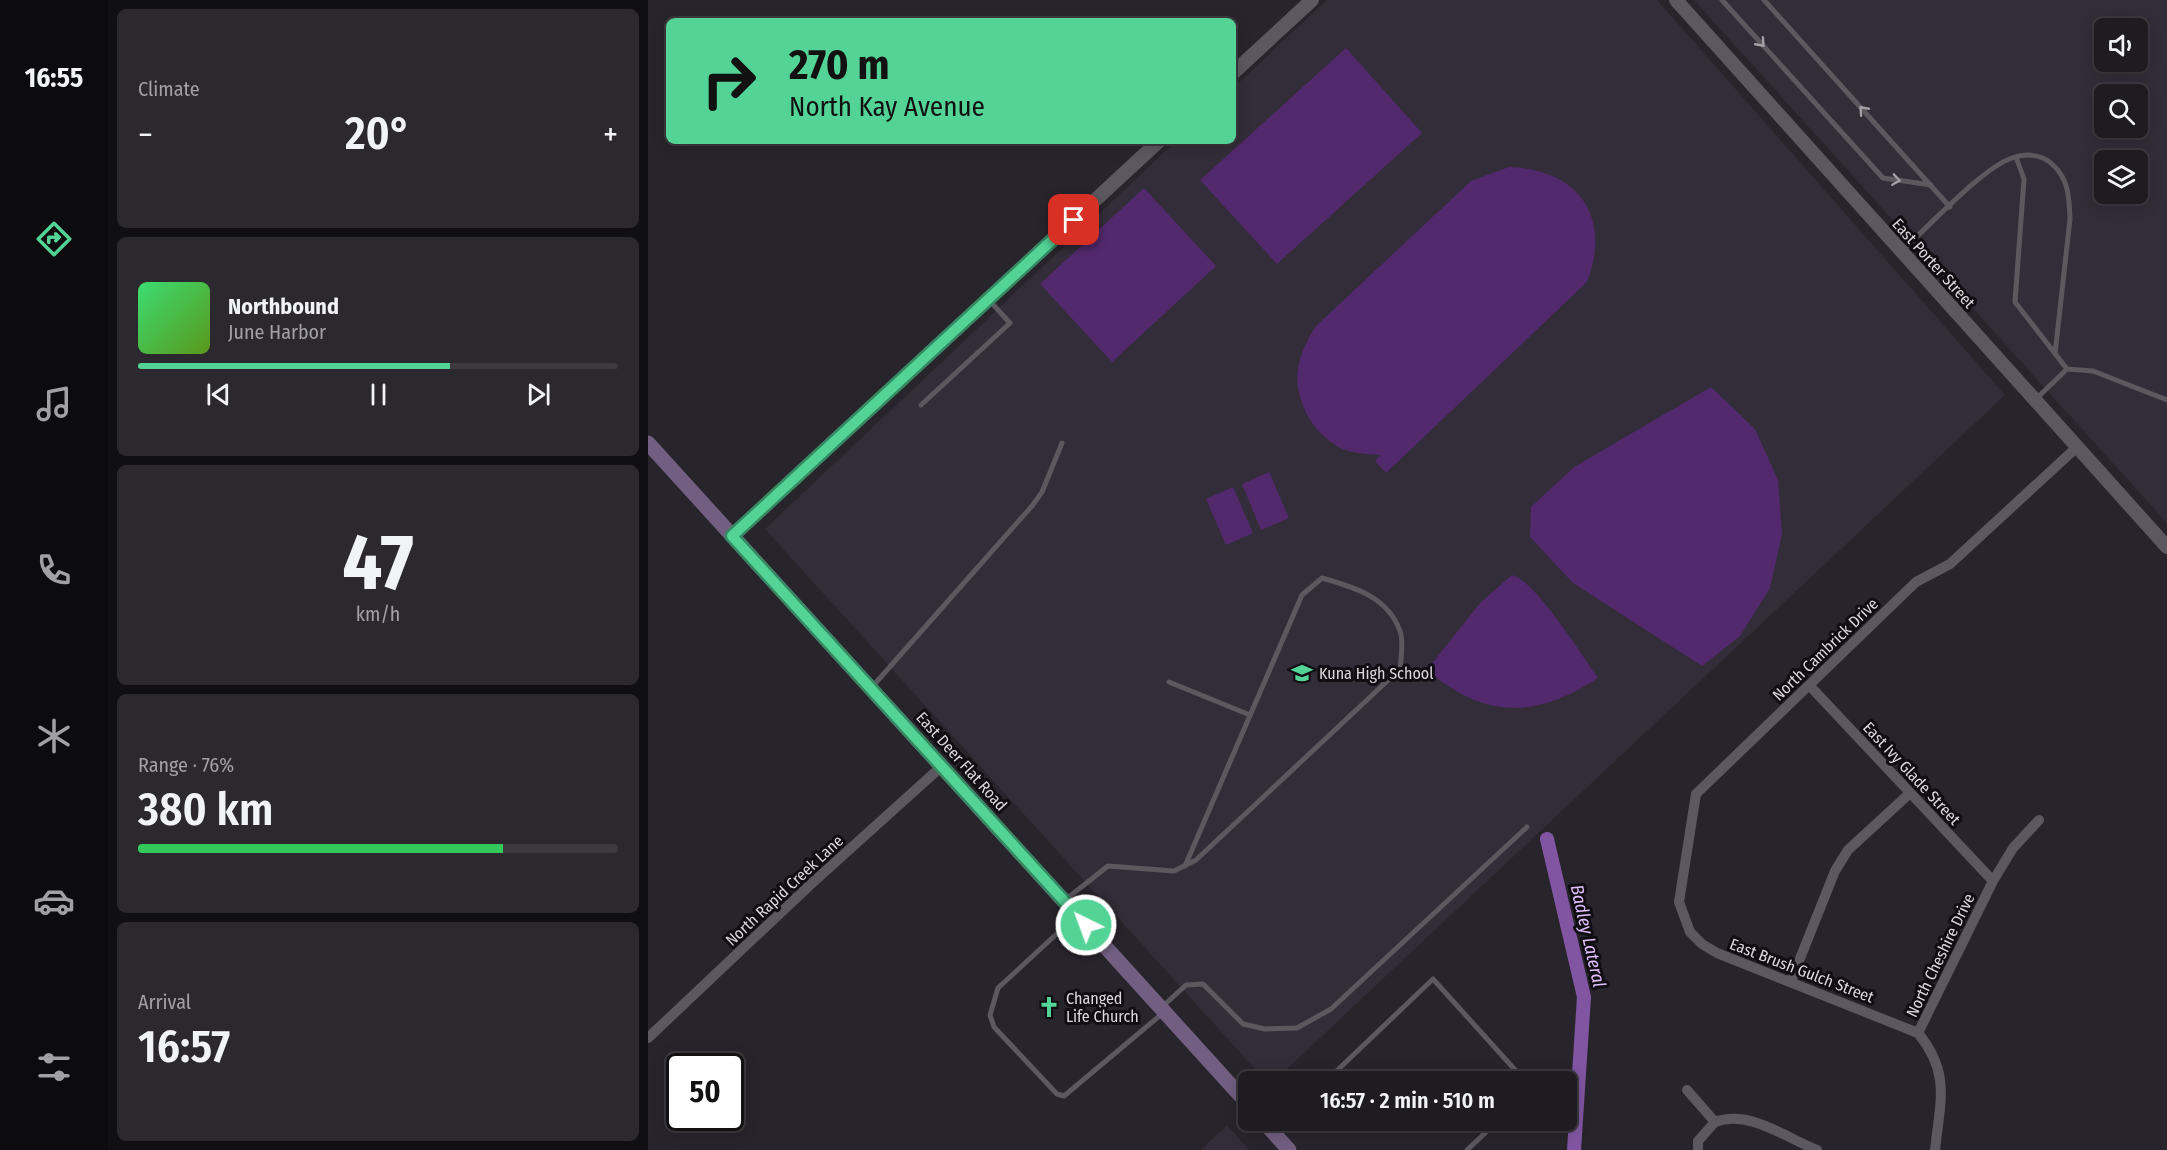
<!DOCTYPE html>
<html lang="en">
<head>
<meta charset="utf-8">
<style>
	:root { --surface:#1e1b21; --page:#2b282e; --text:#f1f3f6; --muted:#a1a1a5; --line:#3c393f; --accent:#53d396 }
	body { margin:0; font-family:"Fira Sans Condensed",sans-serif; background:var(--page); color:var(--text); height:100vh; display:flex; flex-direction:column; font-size:22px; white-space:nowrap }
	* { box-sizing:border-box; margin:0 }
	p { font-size:20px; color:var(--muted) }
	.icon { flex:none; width:33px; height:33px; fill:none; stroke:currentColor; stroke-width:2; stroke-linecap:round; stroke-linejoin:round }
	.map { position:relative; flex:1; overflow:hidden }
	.side { display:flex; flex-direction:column; gap:9px; padding:9px; background:#100f12; width:540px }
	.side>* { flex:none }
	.hud { position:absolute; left:18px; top:18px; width:570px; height:126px; border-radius:9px; box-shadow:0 3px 15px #0003,0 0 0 2px var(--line); background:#53d396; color:#111; overflow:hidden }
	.tools { position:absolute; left:1446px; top:18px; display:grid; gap:12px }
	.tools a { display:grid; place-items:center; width:54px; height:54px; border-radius:9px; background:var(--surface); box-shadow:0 3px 15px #0003,0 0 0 2px var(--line); font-size:30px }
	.speed { position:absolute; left:18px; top:1053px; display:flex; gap:12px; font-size:30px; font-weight:700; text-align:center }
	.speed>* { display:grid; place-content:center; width:78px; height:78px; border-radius:50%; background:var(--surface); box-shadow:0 3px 15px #0003,0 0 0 2px var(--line); line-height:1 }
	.speed .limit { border:3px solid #111; border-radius:9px; background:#fff; color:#111 }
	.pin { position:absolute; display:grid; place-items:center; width:51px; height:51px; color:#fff; margin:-26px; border-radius:12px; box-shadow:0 3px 9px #0006 }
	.me { position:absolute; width:66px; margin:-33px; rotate:318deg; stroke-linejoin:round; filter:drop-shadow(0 0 4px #0008) }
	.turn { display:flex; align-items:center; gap:21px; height:126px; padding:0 24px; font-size:27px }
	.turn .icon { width:78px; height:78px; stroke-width:2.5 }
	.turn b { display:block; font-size:42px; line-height:51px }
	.big { font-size:45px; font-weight:600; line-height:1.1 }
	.side .widget { flex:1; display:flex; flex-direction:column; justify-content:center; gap:9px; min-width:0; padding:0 21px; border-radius:9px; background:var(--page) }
	.side .dial { align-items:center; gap:0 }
	.dial b { font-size:78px; line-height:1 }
	.song { display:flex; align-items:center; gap:18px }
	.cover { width:72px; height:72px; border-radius:9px; background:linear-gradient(135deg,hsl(140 70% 55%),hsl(90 70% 35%)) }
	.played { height:6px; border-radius:3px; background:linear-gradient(90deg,var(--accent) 65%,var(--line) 65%) }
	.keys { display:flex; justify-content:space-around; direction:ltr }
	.heat { display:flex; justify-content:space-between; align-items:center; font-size:33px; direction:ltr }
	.charge { height:9px; border-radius:4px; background:linear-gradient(90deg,#34c759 76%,var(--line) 0) }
	.trip { position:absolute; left:590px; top:1071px; width:339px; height:60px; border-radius:9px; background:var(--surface); box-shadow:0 3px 15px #0003,0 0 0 2px var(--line); font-weight:600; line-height:60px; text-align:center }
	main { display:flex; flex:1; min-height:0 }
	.tabs { display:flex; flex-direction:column; width:108px; justify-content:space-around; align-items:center; background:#0c0b0d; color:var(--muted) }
	.tabs .icon { width:42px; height:42px }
	.tabs .on { color:var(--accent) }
	.tabs b { font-size:27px; color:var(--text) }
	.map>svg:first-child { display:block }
	.built { fill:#332d39; fill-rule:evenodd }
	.green { fill:#52296d }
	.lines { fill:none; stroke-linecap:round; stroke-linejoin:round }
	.canal { stroke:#8255a2; stroke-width:14 }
	.service { stroke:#5c5860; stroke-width:5 }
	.minor { stroke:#5c5860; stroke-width:10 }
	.tertiary { stroke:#5c5860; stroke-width:14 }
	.secondary { stroke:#725e81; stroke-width:15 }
	.oneway { stroke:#a29fa5 }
	.route-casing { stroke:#368962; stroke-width:15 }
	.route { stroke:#53d396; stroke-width:10 }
	.labels { text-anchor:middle; stroke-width:6; stroke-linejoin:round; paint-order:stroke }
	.street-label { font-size:16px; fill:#dcd9de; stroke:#100e12 }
	.poi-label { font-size:16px; fill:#dcd9de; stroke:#100e12; text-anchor:start }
	.water-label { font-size:18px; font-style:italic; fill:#e1befd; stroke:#100e12 }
</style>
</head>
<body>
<main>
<nav class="tabs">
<b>16:55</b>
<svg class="icon on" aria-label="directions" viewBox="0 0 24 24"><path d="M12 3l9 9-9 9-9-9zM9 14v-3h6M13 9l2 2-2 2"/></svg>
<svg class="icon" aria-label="music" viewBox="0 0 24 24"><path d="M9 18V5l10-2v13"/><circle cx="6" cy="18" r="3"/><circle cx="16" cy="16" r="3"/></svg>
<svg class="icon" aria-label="phone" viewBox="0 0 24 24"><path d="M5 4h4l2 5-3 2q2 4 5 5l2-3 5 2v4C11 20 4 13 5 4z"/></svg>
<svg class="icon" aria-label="climate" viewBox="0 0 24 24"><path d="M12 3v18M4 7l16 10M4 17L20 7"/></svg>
<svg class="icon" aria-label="car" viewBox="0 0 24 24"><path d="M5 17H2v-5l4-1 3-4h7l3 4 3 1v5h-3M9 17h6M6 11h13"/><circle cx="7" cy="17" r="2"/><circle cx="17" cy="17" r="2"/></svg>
<svg class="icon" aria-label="filters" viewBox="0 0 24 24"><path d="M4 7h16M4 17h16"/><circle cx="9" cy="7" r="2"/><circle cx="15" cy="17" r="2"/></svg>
</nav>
<section class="side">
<div class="widget"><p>Climate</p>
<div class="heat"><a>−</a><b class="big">20°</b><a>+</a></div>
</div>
<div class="widget">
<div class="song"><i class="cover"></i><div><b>Northbound</b><p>June Harbor</p></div></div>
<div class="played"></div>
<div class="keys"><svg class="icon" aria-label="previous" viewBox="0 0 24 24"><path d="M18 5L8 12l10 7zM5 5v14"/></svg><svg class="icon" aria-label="pause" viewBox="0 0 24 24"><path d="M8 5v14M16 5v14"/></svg><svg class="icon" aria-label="next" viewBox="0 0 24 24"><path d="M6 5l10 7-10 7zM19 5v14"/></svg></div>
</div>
<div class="widget dial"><b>47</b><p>km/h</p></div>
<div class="widget"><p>Range · 76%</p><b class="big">380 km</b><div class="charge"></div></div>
<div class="widget"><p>Arrival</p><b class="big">16:57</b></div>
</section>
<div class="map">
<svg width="1519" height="1150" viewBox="0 0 1519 1150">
	<rect width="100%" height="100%" fill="#28242c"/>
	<path class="built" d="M679 0H1009L1357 395 626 1081H618L117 529 528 141H585V88Z
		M1046 0H1519V523ZM1456 28H1490V62H1456ZM1456 94H1490V128H1456ZM1456 160H1490V194H1456Z
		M579 1125 601 1150H553Z"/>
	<path class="green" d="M698 48 774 133 629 264 552 180Z
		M861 167C931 169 964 217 939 282L738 473 727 461 733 455C724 454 714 454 705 452 670 444 645 403 650 369 652 353 660 339 668 326L823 181Z
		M496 188 568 266 464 362 392 284Z
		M1063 387 1107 429 1130 480 1134 534 1122 588 1092 636 1054 666 925 583 882 537 883 507 926 467Z
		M621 472 641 518 613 530 594 484Z
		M585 487 605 533 578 545 558 499Z
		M864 575C888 581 934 656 950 678 888 719 836 719 779 670L832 603Z"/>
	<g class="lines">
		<path class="canal" d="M899 839 936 997 926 1150"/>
		<path class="service" d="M1074 0 1235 178 1283 185
			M1116 0 1302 207
			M1368 157 1376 179 1367 302 1419 369
			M1254 250C1281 227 1334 168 1364 158 1378 153 1393 154 1404 164 1421 179 1421 197 1422 219L1407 354
			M1388 399 1419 369 1445 371 1519 400
			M273 405 362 323 340 299
			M521 682 602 715
			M224 687 384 506 394 492 414 443
			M417 900 460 866 526 871 548 860 752 669C753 658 756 641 752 631 740 597 706 587 674 578L654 595 537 866
			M427 917 350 988 342 1015 346 1027 409 1094 416 1096 515 1013
			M514 1007 538 985 555 984 595 1024 617 1029 649 1028 683 1009 879 827
			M677 1082 785 979 878 1082
			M626 1130 635 1120
			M819 1150 851 1120"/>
		<path class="minor" d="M1161 685 1345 881
			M1143 981 1187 871 1200 850 1262 793
			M1270 1033 1069 953 1054 944 1042 932 1031 902 1048 794 1268 582 1302 564 1429 447
			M0 1038 162 885 294 766
			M1039 1090 1067 1122C1101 1109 1138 1138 1169 1150
			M1050 1150V1141L1067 1122
			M1287 1150C1292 1102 1303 1073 1270 1033L1345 881 1365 848 1391 820"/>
		<path class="tertiary" d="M1028 0 1519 547
			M585 73 664 0
			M84 536 511 141"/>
		<path class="secondary" d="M0 443 600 1104
			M614 1120 641 1150"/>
	</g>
	<defs><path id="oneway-chevron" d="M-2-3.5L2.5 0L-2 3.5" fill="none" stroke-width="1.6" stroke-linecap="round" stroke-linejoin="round" transform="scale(1.5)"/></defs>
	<g class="oneway">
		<use href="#oneway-chevron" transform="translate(1113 43) rotate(48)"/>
		<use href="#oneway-chevron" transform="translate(1215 110) rotate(-132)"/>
		<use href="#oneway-chevron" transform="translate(1248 180) rotate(8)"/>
	</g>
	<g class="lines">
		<defs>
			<path id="route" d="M426 220 84 536 438 925"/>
		</defs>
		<use href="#route" class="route-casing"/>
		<use href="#route" class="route"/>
	</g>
	<defs>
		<symbol id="school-bare" viewBox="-9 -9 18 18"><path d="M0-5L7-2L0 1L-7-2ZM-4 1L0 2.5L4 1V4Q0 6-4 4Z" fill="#53d396" stroke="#100e12" stroke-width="2.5" paint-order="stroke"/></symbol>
		<symbol id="church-bare" viewBox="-9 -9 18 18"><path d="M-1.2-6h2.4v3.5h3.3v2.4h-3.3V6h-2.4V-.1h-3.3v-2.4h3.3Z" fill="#53d396" stroke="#100e12" stroke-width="2.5" paint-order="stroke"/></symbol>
	</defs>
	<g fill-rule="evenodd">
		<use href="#school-bare" x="639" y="658" width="30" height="30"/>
		<use href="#church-bare" x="386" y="992" width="30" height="30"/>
	</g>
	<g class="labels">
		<g class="street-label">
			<text transform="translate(1286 263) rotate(48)" y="6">East Porter Street</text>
			<text transform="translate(1177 649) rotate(-44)" y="6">North Cambrick Drive</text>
			<text transform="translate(314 761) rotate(48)" y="6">East Deer Flat Road</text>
			<text transform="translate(1264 773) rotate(47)" y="6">East Ivy Glade Street</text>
			<text transform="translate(136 890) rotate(-43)" y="6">North Rapid Creek Lane</text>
			<text transform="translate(1292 955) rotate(-64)" y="6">North Cheshire Drive</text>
			<text transform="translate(1154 970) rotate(21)" y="6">East Brush Gulch Street</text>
		</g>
		<g class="poi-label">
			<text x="671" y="679">Kuna High School</text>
			<text x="418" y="1004">Changed<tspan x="418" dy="18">Life Church</tspan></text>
		</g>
		<g class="water-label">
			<text transform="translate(940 936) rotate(77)" y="6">Badley Lateral</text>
		</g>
	</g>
</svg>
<div class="tools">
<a><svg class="icon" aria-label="sound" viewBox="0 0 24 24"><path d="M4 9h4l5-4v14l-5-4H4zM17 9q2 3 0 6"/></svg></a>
<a><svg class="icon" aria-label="search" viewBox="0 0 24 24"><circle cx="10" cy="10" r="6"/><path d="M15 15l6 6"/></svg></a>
<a><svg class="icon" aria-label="layers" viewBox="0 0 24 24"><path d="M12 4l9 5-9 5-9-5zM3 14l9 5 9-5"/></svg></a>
</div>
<div class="speed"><div class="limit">50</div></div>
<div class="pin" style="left:426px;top:220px;background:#d93025"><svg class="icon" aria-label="arrive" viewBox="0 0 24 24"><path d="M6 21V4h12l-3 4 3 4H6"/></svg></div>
<svg class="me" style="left:438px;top:925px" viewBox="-20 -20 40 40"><circle r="17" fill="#53d396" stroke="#fff" stroke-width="3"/><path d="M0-11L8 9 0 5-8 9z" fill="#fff"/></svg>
<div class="trip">16:57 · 2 min · 510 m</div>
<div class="hud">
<div class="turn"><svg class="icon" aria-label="right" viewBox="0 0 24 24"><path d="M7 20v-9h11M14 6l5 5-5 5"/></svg><div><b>270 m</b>North Kay Avenue</div></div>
</div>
</div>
</main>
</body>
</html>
